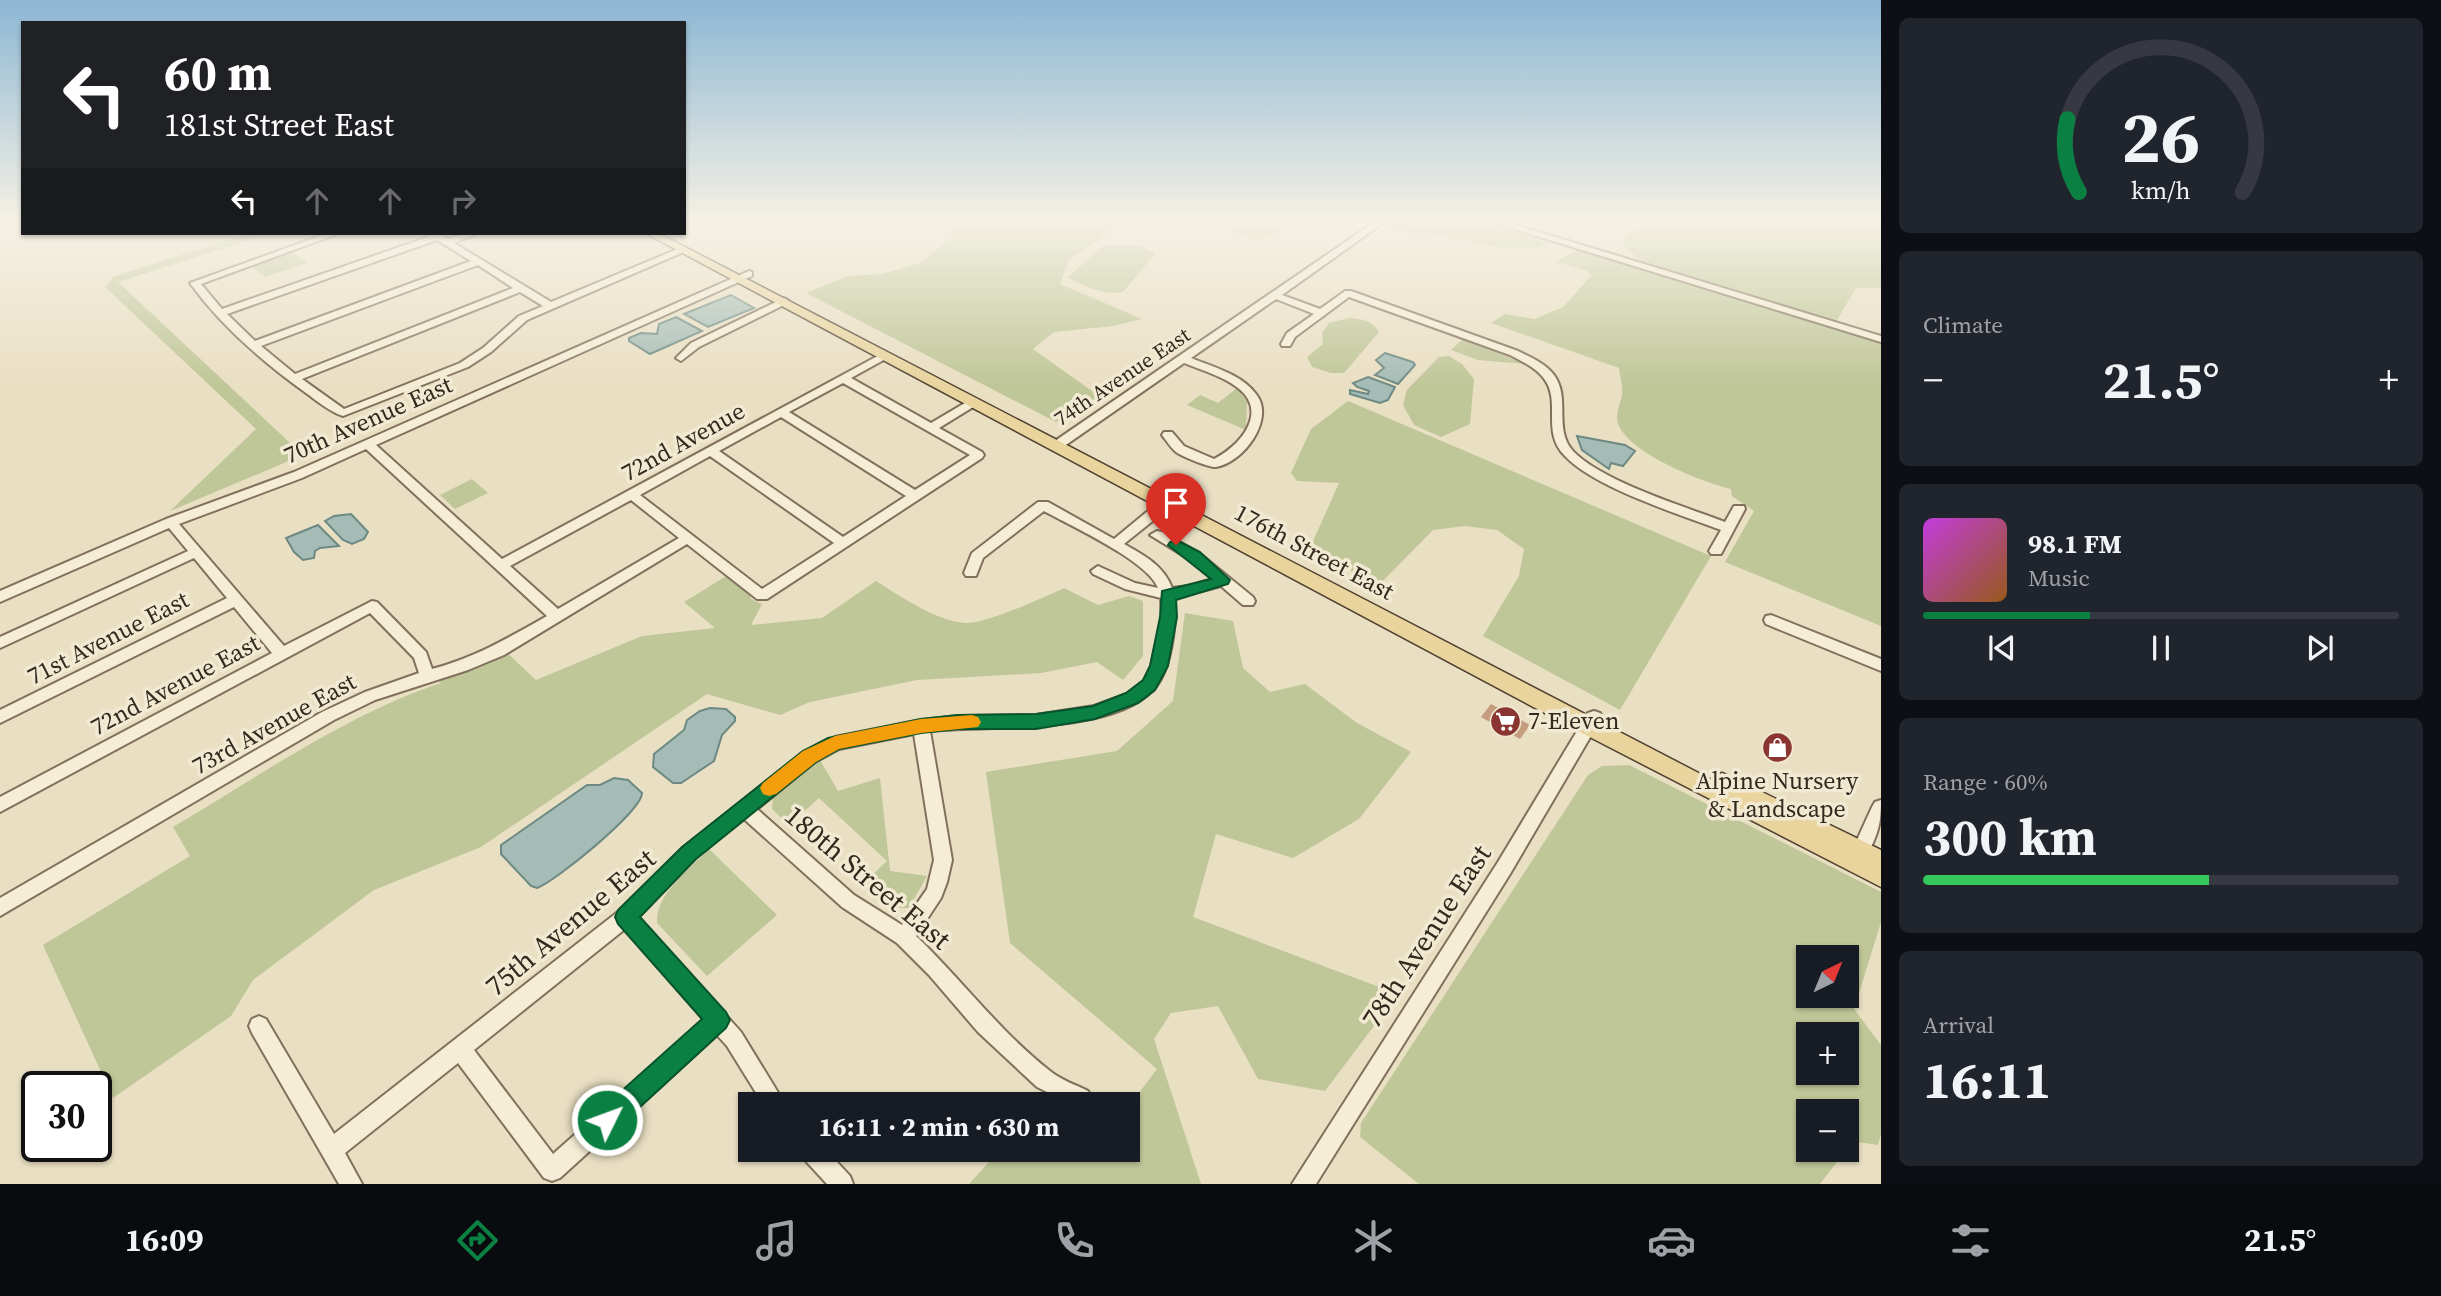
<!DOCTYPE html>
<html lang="en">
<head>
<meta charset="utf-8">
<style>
	:root { --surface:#171b24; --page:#20242c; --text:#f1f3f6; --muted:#9ea1a6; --line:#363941; --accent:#0b8043 }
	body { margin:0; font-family:"Source Serif 4",serif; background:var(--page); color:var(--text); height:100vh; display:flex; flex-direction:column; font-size:26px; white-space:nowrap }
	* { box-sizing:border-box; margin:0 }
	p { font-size:23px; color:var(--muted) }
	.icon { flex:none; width:38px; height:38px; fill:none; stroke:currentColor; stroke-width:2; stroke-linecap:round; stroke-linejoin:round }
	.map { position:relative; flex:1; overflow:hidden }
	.side { display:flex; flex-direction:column; gap:18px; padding:18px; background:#0d0f14; width:560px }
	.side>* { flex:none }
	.guide { position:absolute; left:21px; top:21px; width:665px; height:214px; border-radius:0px; box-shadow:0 2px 5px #0004; background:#202124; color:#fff; overflow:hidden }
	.needle { width:46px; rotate:43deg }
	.controls { position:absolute; left:1796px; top:945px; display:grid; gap:14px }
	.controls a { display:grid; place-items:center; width:63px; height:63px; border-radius:0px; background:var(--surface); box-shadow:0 2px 5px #0004; font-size:35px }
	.speed { position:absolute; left:21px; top:1071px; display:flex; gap:14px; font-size:35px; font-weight:700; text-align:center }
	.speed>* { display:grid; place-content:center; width:91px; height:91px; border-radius:50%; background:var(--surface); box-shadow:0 2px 5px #0004; line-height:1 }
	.speed .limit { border:4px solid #111; border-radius:10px; background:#fff; color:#111 }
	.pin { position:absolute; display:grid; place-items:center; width:60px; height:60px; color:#fff; margin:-72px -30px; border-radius:50% 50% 50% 0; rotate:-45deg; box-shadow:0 0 7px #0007 }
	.pin .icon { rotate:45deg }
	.me { position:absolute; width:77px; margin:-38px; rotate:48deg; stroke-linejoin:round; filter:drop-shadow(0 0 5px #0008) }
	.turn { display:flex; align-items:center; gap:24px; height:147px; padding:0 28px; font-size:32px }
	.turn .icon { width:91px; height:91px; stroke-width:2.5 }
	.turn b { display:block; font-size:49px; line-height:60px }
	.lanes { display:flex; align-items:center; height:66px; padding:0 28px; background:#0003; justify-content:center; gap:35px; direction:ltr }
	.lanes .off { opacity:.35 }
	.big { font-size:52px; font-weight:700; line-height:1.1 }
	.side .card { flex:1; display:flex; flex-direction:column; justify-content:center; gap:10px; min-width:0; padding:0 24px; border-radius:10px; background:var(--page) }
	.side .dial { align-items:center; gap:0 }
	.dial svg { height:182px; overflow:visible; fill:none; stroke:var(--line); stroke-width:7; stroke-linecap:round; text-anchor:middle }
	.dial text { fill:var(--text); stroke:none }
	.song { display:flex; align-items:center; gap:21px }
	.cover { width:84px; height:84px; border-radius:10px; background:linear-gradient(135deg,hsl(290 70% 55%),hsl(30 70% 35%)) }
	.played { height:7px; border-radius:4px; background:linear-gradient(90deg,var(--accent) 35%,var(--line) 35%) }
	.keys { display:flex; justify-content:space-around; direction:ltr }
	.heat { display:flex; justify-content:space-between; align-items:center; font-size:38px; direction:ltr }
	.charge { height:10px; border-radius:5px; background:linear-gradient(90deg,#34c759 60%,var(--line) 0) }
	.trip { position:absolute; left:738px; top:1092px; width:402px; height:70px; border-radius:0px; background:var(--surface); box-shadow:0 2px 5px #0004; font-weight:700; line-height:70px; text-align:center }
	.tabs { display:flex; height:112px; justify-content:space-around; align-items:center; background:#090b0e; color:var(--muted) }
	.tabs .icon { width:49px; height:49px }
	.tabs .active { color:var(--accent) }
	.tabs b { font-size:32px; color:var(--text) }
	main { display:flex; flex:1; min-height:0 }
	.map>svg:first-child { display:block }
	.green { fill:#bfc698; fill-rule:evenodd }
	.water { fill:#a5bcb6; stroke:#6d8983; stroke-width:2 }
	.building { fill:#c39d7d }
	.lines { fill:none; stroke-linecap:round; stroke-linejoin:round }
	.minor-casing { stroke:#81715c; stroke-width:4 }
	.major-casing { stroke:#4f4030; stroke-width:3 }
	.minor { fill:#f5edd5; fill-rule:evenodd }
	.major { fill:#e9d49e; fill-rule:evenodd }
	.route { fill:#0b8043; stroke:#07532c; stroke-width:2 }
	.slow { fill:#f59e0b }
	.labels { text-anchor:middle; stroke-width:7; stroke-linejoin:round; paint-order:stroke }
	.far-street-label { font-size:21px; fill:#33291e; stroke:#f1e9d2 }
	.street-label { font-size:24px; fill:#33291e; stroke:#f1e9d2 }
	.poi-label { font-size:24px; fill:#33291e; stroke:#f1e9d2; text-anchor:start }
	.near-street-label { font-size:28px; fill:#33291e; stroke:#f1e9d2 }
</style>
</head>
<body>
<main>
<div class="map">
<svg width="1881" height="1184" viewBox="0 0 1881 1184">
	<rect width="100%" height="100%" fill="#e9dfc3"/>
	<path class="green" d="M955 221H1124L1069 260 1060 284 1142 319 1113 326 1054 332 1033 349 1099 396 1056 422 806 293 848 276 883 274 920 263 951 238Z
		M1204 221H1323L1315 228 1285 229 1259 241Z
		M1392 221H1483L1549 243 1537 248 1496 247 1439 235 1389 230 1386 227Z
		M1646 221H1881V288H1856L1836 322 1641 261 1623 245 1626 236Z
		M249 233H271L118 282 303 455 170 511 256 429 105 287 113 277Z
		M1104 245H1137L1156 253 1123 292C1104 296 1084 285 1067 278Z
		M1578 249 1881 342V626L1725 562 1754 511 1732 496 1731 489C1702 482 1633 455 1619 426 1614 415 1620 406 1622 395 1623 386 1620 377 1619 368L1491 323 1505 314 1535 319 1563 307 1591 276 1588 271 1556 262Z
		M289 250 307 263 265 277 247 263Z
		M1349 318C1362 319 1372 320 1379 332L1344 373H1331L1312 367 1307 357 1323 344 1322 333 1329 323Z
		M1463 339 1525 364 1478 360 1451 350Z
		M1449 356 1462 364 1474 379 1470 424 1441 437 1414 425 1403 405 1407 390 1439 357Z
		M1237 388 1247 401 1246 430 1187 405 1200 395 1218 403Z
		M1348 401 1711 556 1620 710 1483 636 1519 576 1524 549 1497 530 1465 526 1433 530 1378 586 1310 548 1339 483 1297 481 1291 473 1311 429Z
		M472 479 488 493 455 509 440 495Z
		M728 575 748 591 751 599 762 604 751 625 822 618 876 581C900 596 939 623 968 623 984 624 1048 596 1064 588L1098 605 1129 596 1143 601V656L1123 680 1097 662 1041 673 917 680 810 702 780 715 707 694 481 847 374 890 253 980 231 1016 113 1098 43 945 190 856 173 827C256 778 351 712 441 683L438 680 476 668 506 652 536 680 642 636 715 628 684 602Z
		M1185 613 1233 621 1243 668 1270 692 1305 684 1357 723 1411 752 1359 819 1293 858 1216 834 1193 917 1398 994 1325 1091 1258 1079 1218 1006 1171 1013 1154 1039 1201 1184H969L1000 1150H1129V1106L1157 1069 1010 943 986 772 1117 751 1173 701Z
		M820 760 838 791 880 778 890 871 927 876 909 908H890L861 886 887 861 819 798 789 825 772 809 773 795Z
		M1629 765 1881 892V922L1854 1009 1881 1045V1134L1878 1145 1852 1141 1846 1149V1111H1808V1150H1846L1820 1184H1419L1360 1137 1361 1123 1588 775 1602 766ZM1808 957H1846V996H1808ZM1808 1034H1846V1073H1808Z
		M709 849 777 915 707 976 657 923C655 894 691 868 709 849Z"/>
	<path class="water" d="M731 295 754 308 708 327 684 314Z
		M676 317 702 331 650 354 629 341V338L641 333 657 334 659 324Z
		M1385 353 1413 362 1415 365 1398 384 1375 375 1384 368 1376 360Z
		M1368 377 1395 387 1388 400 1380 403 1350 394V390L1368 394 1369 391 1357 387 1353 383Z
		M1577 436 1625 445 1635 451 1623 466 1611 463 1609 469 1582 450Z
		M351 514 368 532 364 539 352 544 343 540 325 521 334 516Z
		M318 525 339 546 320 548 315 551 314 558 303 560 294 552 286 538Z
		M710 708 726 709 735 717V721L722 735 714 761 681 783H673L653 767 654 754 684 730 687 720 700 711Z
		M614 778 628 780 642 793C642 811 556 881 537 888L531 886 501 854V845L587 785H600Z"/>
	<path class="building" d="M1491 704 1530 725 1520 739 1481 717Z"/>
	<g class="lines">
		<defs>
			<path id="minor" d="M1376 221H1386L1282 295 1320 309 1345 291H1351L1518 351C1530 357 1545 363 1554 375 1571 398 1553 429 1573 451 1601 481 1686 507 1725 522L1734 506H1744L1745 509 1721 554H1711L1709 551 1721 530C1679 514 1595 488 1565 456 1541 432 1561 403 1545 380 1537 368 1523 362 1510 355L1349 297 1295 337 1290 346H1282L1281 344 1287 333 1314 314 1276 299 1191 358C1213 367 1241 374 1256 394 1276 419 1243 463 1216 467 1210 468 1181 456 1176 452 1171 448 1166 440 1162 435L1164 432H1172L1184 446 1214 459C1240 446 1269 412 1238 388 1223 376 1201 370 1184 363L1060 449H1052V443Z
				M1488 221H1503L1881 336V342Z
				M328 233H340L201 284 222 309 431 236 428 233H438L448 239 466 233H478L454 243 551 302 680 248 688 250 527 320 491 352 468 367 343 416C330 412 317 401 306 393 263 362 221 326 190 283ZM437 240 471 261 255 341 227 314ZM478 265 513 288 295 374 261 346ZM520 292 543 306 519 316 483 348 460 363 344 409 302 379Z
				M749 271 752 272V276L376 445 502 559 885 352 890 355 889 357 851 378 931 423 970 400H978V404L939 428 982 452 984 455 982 458 767 599H757L687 544 504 655 468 670 375 700 334 720 0 916V898L322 712 365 692 419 673 414 658 370 613 0 812V797L272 653 234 607 0 723V710L227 598 194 558 0 648V637L188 551 169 528 0 602V591L166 519 294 472ZM843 383 970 455 915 490 789 412ZM781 417 906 496 843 537 719 451ZM366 449 547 616C508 638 476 657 432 669L426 652 377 602 372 601 284 646 179 524 302 478ZM710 456 834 543 762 589 640 495ZM631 500 679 538 558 609 510 566Z
				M784 298 789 301 788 303 699 347 681 361 676 358 691 343Z
				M1165 500 1170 501 1171 504 1170 507 1124 544C1144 555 1164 566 1172 588L1189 586 1212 579 1189 559 1150 535 1157 531 1162 532 1199 553 1253 597 1255 601 1253 605H1243L1221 586 1175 598C1176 623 1172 671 1153 690 1110 735 989 725 930 731L952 860 947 882 941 898 916 936C962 980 1000 1032 1050 1071 1061 1080 1076 1085 1088 1091L1092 1098 1089 1104H1071L1037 1087 978 1032 929 975 897 943 842 907 744 819 695 858 638 917 741 1032 785 1104H763L727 1046 717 1035 560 1178 552 1181 544 1178 458 1063 345 1153 362 1184H339L252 1033 249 1026 252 1019 259 1016 266 1019 334 1134 619 911 683 848 803 752 835 737 921 720 958 716 1036 715 1094 706 1127 694 1144 681 1151 666 1162 617 1161 598 1125 589 1093 574 1091 571 1098 566 1135 583 1158 588C1148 561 1071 526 1044 511L983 558 976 576H966L964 573 972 553 1038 502H1048L1114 539 1160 501ZM914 734 934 860 927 889 902 925 854 895 757 809 815 762 839 749ZM625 929 704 1020 553 1154 474 1050Z
				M1771 615 1881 659V671L1766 624 1764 620 1766 616Z
				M1594 711 1600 713 1602 717 1510 874 1316 1184H1292L1498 862 1588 713Z
				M1881 800C1881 825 1878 833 1867 856L1861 859 1855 856 1852 851 1872 807 1875 802Z
				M800 1150H826L850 1176 853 1184H827L803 1158Z"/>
			<path id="major" d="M645 233H658L1712 780 1715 776 1722 773 1729 776 1881 850V887L1582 733Z"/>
		</defs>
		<use href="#minor" class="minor-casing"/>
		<use href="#major" class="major-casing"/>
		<use href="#minor" class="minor"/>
		<use href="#major" class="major"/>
	</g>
	<linearGradient id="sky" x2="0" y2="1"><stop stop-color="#8db7d4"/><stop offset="0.57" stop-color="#f5f1e4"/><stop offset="1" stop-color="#f5f1e4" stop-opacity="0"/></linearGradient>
	<rect width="1881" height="387" fill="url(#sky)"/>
	<path class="route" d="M1176 540 1200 552 1230 580 1228 584 1176 600 1177 617 1168 666 1155 690 1138 703 1095 719 1036 729H958L921 733 839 749 816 762 696 859 640 917 726 1012 730 1020 726 1028 616 1129 607 1132 599 1129 595 1120 599 1111 702 1019 618 924 615 917 618 910 682 847 803 751 828 738 921 719 958 715 1036 714 1093 706 1126 693 1143 680 1150 666 1160 617 1162 591 1211 579 1168 545 1170 542Z"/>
	<path class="slow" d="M972 715 978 717 981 722 978 727 921 733 839 749 816 762 776 794 769 796 763 794 760 788 763 783 803 751 835 736 921 719Z"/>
	<defs>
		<symbol id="supermarket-disc" viewBox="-11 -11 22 22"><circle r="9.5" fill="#8a3532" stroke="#f1e9d2"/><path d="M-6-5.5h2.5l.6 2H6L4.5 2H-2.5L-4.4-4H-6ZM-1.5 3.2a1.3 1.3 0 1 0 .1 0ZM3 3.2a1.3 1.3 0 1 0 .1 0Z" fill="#fff"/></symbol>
		<symbol id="shop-disc" viewBox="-11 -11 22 22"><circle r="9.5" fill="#8a3532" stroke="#f1e9d2"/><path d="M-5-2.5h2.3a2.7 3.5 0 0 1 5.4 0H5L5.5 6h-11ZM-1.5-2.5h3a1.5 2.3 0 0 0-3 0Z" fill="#fff"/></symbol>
	</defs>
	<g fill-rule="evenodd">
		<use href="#supermarket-disc" x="1488" y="704" width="35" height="35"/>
		<use href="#shop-disc" x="1760" y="730" width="35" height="35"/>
	</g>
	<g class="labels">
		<g class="far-street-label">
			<text transform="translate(1122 377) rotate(-34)" y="7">74th Avenue East</text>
		</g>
		<g class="street-label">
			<text transform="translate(368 420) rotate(-24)" y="8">70th Avenue East</text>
			<text transform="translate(683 442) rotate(-29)" y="8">72nd Avenue</text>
			<text transform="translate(1314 552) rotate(28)" y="8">176th Street East</text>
			<text transform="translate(108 638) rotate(-27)" y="8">71st Avenue East</text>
			<text transform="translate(175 685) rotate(-28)" y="8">72nd Avenue East</text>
			<text transform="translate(274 724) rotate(-29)" y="8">73rd Avenue East</text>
		</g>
		<g class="poi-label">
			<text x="1528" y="729">7-Eleven</text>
			<text x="1777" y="789" text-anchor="middle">Alpine Nursery<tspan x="1777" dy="28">&amp; Landscape</tspan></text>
		</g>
		<g class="near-street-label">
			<text transform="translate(868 877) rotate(40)" y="10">180th Street East</text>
			<text transform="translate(570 922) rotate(-40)" y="10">75th Avenue East</text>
			<text transform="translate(1426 936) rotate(-57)" y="10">78th Avenue East</text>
		</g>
	</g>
</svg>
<div class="controls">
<a><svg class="needle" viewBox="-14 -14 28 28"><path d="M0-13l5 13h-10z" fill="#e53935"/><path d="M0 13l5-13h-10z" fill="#9ea1a6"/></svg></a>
<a>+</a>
<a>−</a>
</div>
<div class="speed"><div class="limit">30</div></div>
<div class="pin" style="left:1176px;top:545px;background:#d93025"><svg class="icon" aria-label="arrive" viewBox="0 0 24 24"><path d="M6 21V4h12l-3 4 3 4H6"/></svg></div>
<svg class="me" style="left:607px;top:1120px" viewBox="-20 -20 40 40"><circle r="17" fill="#0b8043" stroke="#fff" stroke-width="3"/><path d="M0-11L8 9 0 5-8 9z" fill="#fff"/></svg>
<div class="trip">16:11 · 2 min · 630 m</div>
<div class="guide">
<div class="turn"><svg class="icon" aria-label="left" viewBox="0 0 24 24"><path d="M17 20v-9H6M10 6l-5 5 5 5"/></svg><div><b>60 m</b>181st Street East</div></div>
<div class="lanes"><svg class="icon" aria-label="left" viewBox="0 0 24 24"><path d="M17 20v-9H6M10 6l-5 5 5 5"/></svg><svg class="icon off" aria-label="ahead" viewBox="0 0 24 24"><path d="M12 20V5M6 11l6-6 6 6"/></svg><svg class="icon off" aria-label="ahead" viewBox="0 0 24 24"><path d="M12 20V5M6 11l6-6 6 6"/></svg><svg class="icon off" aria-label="right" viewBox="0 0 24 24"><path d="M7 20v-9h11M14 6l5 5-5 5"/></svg></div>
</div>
</div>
<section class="side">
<div class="card dial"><svg viewBox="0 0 100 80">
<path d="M14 69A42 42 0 1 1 86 69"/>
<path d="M14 69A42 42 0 0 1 9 37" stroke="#0b8043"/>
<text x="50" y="56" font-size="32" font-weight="700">26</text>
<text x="50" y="72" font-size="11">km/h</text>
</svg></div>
<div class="card"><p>Climate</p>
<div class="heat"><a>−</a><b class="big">21.5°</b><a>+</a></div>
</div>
<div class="card">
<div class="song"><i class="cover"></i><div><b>98.1 FM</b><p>Music</p></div></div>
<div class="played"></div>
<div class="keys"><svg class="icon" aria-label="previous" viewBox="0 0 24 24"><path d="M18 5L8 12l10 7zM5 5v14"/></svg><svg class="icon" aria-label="pause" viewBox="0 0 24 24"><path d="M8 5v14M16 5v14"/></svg><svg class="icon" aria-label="next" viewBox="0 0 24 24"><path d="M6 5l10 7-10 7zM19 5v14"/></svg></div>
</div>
<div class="card"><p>Range · 60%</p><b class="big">300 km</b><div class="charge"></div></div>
<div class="card"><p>Arrival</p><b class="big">16:11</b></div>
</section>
</main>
<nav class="tabs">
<b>16:09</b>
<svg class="icon active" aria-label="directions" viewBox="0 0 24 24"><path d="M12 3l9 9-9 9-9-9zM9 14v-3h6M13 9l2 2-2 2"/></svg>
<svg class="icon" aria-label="music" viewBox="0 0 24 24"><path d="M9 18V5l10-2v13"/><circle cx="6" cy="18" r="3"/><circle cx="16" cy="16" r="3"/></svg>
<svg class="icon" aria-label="phone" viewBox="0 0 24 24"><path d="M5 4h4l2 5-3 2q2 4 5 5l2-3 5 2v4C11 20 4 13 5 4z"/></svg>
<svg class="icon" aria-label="climate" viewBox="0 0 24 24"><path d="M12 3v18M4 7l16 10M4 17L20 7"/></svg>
<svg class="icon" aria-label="car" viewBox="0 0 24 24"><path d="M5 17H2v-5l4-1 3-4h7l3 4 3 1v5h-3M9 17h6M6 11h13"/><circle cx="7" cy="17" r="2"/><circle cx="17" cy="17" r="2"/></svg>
<svg class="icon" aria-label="filters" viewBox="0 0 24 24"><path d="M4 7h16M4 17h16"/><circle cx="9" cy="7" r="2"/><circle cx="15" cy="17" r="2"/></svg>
<b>21.5°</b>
</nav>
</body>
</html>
